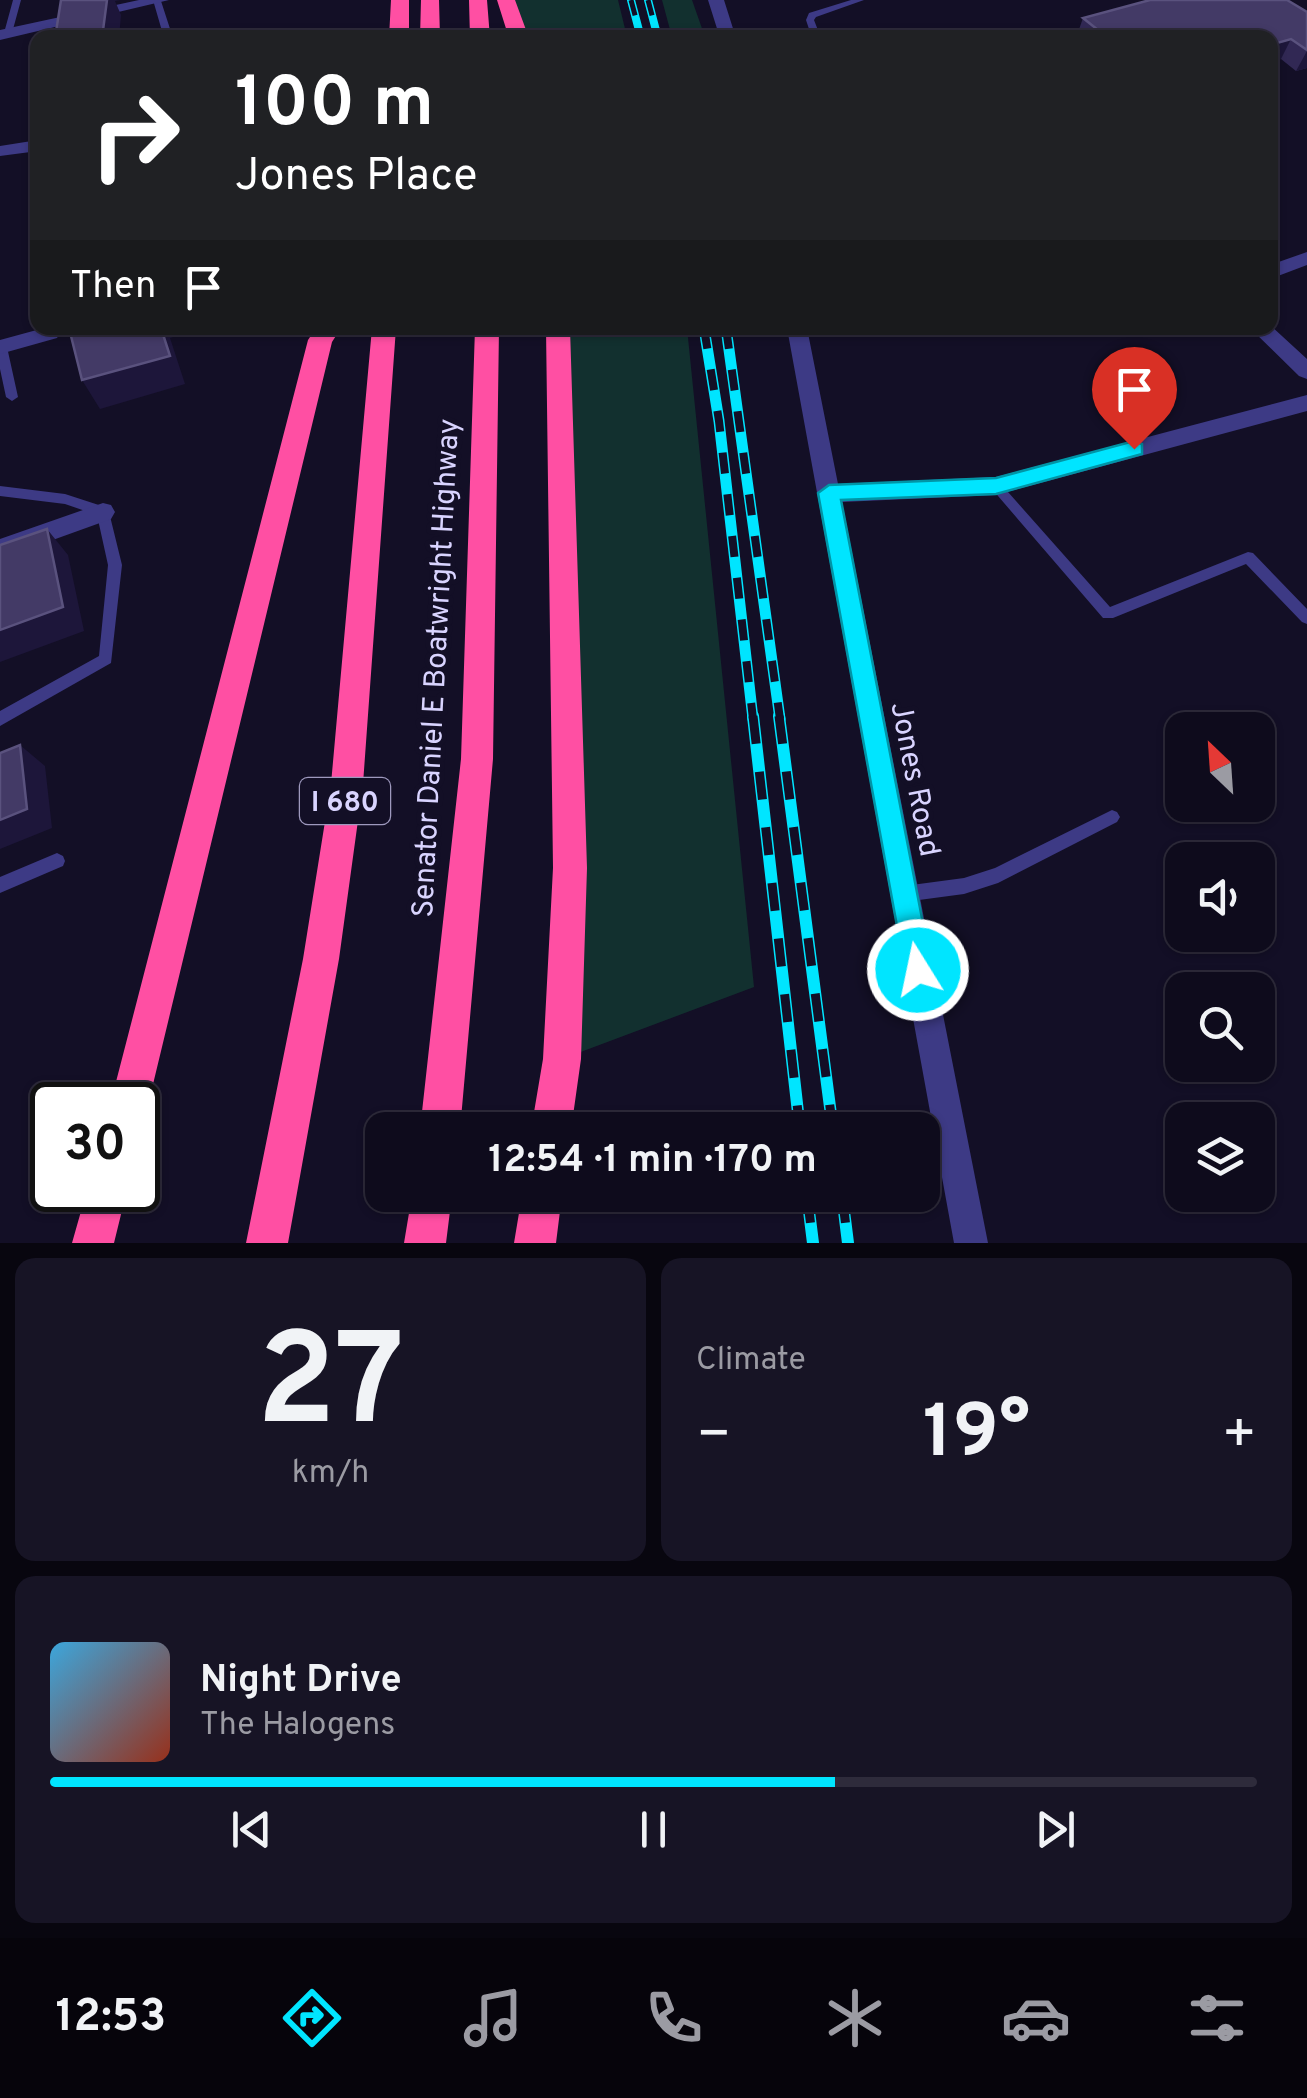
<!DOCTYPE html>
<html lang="en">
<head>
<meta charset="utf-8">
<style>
	:root { --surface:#0e0b1c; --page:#171425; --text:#f1f3f6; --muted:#9b9ba3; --line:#2e2b3b; --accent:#00e5ff }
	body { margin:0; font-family:Overpass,sans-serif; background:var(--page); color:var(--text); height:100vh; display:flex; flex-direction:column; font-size:38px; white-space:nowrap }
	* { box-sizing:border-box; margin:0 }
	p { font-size:32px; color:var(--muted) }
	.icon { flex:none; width:55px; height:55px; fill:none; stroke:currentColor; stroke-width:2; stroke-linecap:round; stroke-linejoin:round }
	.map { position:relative; height:1243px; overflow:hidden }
	.panel { display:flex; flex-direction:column; gap:15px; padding:15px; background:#08060f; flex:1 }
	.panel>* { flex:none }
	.top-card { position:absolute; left:30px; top:30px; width:1248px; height:305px; border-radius:20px; box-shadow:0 2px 8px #0004,0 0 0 2px var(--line); background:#202124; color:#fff; overflow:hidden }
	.needle { width:65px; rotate:335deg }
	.controls { position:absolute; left:1165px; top:712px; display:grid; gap:20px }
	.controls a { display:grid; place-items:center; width:110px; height:110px; border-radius:20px; background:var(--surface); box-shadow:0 2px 8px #0004,0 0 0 2px var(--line); font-size:50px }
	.speed { position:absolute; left:30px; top:1082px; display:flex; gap:20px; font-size:50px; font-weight:700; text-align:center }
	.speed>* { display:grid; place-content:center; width:130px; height:130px; border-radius:50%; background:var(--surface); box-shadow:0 2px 8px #0004,0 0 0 2px var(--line); line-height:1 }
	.speed .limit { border:5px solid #111; border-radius:15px; background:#fff; color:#111 }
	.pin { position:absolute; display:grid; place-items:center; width:85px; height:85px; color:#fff; margin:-102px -42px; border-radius:50% 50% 50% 0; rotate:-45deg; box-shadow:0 0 10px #0007 }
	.pin .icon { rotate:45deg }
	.me { position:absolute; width:110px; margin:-55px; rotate:350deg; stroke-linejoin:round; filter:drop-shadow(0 0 8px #0008) }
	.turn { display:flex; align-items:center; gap:35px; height:210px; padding:0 40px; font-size:45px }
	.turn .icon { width:130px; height:130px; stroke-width:2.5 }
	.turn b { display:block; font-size:70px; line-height:85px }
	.then { display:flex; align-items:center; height:95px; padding:0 40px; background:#0003; gap:20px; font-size:38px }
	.big { font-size:75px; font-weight:700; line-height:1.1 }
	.panel .tile { flex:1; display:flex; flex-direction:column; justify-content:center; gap:15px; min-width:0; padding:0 35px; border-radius:20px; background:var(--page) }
	.panel .dial { align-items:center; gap:0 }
	.dial b { font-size:130px; line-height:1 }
	.song { display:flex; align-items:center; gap:30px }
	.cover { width:120px; height:120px; border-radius:15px; background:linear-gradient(135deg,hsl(200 70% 55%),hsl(10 70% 35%)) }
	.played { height:10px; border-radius:5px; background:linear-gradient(90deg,var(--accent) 65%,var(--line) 65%) }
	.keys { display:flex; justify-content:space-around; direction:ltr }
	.heat { display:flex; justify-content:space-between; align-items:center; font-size:55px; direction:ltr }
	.panel .tiles { flex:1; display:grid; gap:15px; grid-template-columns:1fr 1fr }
	.tile:last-child { grid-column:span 2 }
	.trip { position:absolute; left:365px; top:1112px; width:575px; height:100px; border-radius:20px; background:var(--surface); box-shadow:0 2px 8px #0004,0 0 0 2px var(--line); font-weight:700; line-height:100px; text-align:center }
	.menu { display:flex; height:160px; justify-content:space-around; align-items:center; background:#06040b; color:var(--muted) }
	.menu .icon { width:70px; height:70px }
	.menu .on { color:var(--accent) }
	.menu b { font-size:45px; color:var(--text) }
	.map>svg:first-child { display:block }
	.green { fill:#12302f }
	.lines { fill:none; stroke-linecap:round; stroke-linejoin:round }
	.lane { fill:#3d3a85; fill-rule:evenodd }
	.street { fill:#3d3a85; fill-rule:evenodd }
	.highway { fill:#ff4fa3; fill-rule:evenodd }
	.rail-far2-casing { stroke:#00e5ff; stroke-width:8 }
	.rail-far1-casing { stroke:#00e5ff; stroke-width:11 }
	.rail-casing { stroke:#00e5ff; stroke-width:12 }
	.rail-far2 { stroke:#130f26; stroke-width:5; stroke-dasharray:16; stroke-linecap:butt }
	.rail-far1 { stroke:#130f26; stroke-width:8; stroke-dasharray:21; stroke-linecap:butt }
	.rail { stroke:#130f26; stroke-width:9; stroke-dasharray:28; stroke-linecap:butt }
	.wall { fill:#312854 }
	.shaded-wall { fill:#1d163a }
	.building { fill:#433a66; stroke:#5a527e; stroke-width:2.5 }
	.route { fill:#00e5ff; stroke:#0095a6; stroke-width:2.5 }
	.labels { text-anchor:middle; stroke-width:10; stroke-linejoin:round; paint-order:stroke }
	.shield { fill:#130f26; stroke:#9e99be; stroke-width:2.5 }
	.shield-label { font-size:28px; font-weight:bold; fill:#d9d4ff }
	.street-label { font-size:30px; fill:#d9d4ff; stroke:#130f26 }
</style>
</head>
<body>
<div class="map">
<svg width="1307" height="1243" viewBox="0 0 1307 1243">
	<rect width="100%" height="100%" fill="#130f26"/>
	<path class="green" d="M506 0H618L627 37H519Z
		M662 0H692L705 37H672Z
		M558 328H687L754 987 562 1059Z"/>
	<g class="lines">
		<path class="lane" d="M13 0H21L12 33 8 36 4 33Z
			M153 0 161 1 173 38H164Z
			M851 0H864L816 17 814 20 821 38H812L806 20 809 13Z
			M0 343 7 347 18 397 12 401 6 397 0 369Z
			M996 481 1000 483 1110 607 1248 552 1253 553 1307 609V624L1302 622 1246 564 1113 618H1103L992 489 990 486Z
			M0 486 65 494 108 508 122 565 111 663 0 726V711L99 656 108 565 97 515 65 504 0 496Z
			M1112 810 1117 812 1120 817 1117 822 998 883 964 894 904 902 898 900 896 894 898 888 904 886 964 878 995 868Z
			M57 853 63 856 65 861 63 866 0 893V877Z"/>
		<path class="street" d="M139 0H169L0 40V30Z
			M708 0H724L736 38H720Z
			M38 140V151L0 156V146Z
			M1307 252V265L1270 279V265Z
			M1270 325 1307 359V379L1299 376 1250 328Z
			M44 328H57L60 333 57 338 0 354V340Z
			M787 328H807L838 484 996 477 1307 395V411L996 495 842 502 988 1243H954Z
			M103 503 111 505 115 512 111 519 0 559V539Z"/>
		<path class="highway" d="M391 0H409V38H389Z
			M421 0H439L440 38H420Z
			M469 0H487L490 38H470Z
			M497 0H515L529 38H509Z
			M316 328H341L332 342 148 1105 143 1119 138 1121V1105H110L308 340Z
			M372 328H396L363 784 339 959 288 1243H246L303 959 331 784Z
			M475 328H499L493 759 460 1130H420L461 759Z
			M546 328H570L587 868 581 1059 571 1130H531L543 1059 553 868Z
			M87 1190H127L114 1243H72Z
			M412 1195H452L446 1243H404Z
			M522 1195H562L556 1243H514Z"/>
		<defs>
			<path id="rail-far2" d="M631 0 641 38
				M648 0 658 38"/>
			<path id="rail-far1" d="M704 328 719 421 753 719
				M726 328 780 719"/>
			<path id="rail" d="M753 716 800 1130
				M779 716 833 1130
				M807 1195 813 1243
				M842 1195 848 1243"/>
		</defs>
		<use href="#rail-far2" class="rail-far2-casing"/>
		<use href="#rail-far1" class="rail-far1-casing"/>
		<use href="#rail" class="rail-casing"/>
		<use href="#rail-far2" class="rail-far2"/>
		<use href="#rail-far1" class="rail-far1"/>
		<use href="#rail" class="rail"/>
	</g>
	<path class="wall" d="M1307 12V68L1296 71 1281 59 1270 63V38H1076L1083 18Z"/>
	<path class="shaded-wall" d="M74 0H121L115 1 121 15 119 38H102Z
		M1291 39 1281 59 1270 63V45Z
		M1307 51V68L1296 71Z
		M161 328H194L195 330 170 338 185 384 100 409 82 380Z
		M47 529 68 555 84 631 0 662V630Z
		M20 745 45 766 52 828 0 849V820Z"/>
	<path class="building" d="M61 0H107L102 38H55Z
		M1150 0H1287L1307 12V50L1291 39 1270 45V38H1108L1083 18Z
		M69 328H161L170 356 82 380Z
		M47 529 63 607 0 630V545Z
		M20 745 27 809 0 820V753Z"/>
	<path class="route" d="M1134 441 1142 444V454L996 494 841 500 932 970 928 980 918 984 909 980 905 970 818 493 829 485 996 478Z"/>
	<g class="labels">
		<rect class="shield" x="300" y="778" width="90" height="46" rx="8"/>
		<g class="shield-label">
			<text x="345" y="811">I 680</text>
		</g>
		<g class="street-label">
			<text transform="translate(435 668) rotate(-87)" y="10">Senator Daniel E Boatwright Highway</text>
			<text transform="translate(916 779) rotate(79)" y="10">Jones Road</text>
		</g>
	</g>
</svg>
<div class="controls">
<a><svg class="needle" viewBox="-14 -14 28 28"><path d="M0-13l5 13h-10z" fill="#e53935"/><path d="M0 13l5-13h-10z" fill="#9b9ba3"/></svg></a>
<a><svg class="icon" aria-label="sound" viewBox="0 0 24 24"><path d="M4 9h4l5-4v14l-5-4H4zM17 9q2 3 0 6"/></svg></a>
<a><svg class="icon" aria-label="search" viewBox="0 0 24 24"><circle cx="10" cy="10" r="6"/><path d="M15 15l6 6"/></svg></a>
<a><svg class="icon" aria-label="layers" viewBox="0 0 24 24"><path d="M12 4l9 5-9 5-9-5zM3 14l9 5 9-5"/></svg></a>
</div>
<div class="speed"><div class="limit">30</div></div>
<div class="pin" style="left:1134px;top:449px;background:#d93025"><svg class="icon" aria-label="arrive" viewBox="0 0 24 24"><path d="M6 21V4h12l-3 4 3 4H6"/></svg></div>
<svg class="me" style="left:918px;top:970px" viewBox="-20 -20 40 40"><circle r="17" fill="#00e5ff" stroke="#fff" stroke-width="3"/><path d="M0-11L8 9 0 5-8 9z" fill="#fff"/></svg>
<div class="trip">12:54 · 1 min · 170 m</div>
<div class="top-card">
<div class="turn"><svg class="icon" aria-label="right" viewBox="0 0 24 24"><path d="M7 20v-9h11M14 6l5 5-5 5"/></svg><div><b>100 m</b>Jones Place</div></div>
<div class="then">Then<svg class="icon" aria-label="arrive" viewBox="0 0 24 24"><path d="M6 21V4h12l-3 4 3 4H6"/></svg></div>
</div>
</div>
<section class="panel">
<div class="tiles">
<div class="tile dial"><b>27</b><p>km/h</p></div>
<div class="tile"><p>Climate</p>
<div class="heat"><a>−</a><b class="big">19°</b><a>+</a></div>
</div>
<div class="tile">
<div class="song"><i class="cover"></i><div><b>Night Drive</b><p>The Halogens</p></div></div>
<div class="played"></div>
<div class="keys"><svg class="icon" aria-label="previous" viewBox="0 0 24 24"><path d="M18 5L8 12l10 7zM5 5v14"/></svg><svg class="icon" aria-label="pause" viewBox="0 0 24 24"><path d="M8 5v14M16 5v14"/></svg><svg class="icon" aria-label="next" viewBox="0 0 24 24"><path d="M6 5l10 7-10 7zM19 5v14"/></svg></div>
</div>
</div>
</section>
<nav class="menu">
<b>12:53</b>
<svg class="icon on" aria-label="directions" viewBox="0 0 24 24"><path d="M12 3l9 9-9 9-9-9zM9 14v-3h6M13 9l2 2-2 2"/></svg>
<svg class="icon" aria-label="music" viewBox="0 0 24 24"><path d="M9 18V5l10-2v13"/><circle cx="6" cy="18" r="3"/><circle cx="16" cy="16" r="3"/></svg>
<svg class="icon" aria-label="phone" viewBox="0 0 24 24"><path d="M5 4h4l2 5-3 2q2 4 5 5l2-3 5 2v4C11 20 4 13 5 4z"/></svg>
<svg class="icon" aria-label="climate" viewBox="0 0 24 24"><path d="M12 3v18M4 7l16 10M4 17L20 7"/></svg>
<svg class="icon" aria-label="car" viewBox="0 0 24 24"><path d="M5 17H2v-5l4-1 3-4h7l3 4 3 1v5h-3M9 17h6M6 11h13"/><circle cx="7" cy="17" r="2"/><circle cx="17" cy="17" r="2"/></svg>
<svg class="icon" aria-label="filters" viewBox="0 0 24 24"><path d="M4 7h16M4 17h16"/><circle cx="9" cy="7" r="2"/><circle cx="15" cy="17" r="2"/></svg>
</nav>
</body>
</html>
